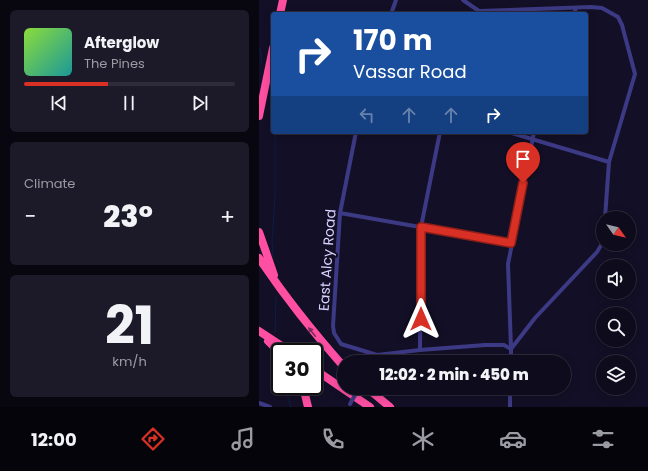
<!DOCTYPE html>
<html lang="en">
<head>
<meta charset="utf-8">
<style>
	:root { --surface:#0e0b1c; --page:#1c1929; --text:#f1f3f6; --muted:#9b9ba3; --line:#2e2b3b; --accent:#d93025 }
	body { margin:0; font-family:Poppins,sans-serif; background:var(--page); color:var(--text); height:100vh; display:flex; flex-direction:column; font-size:15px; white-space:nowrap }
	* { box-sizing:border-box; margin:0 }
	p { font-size:13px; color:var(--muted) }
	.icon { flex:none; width:22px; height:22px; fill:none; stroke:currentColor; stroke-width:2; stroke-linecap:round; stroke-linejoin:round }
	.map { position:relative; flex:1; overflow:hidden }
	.drawer { display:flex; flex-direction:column; gap:10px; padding:10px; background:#08060f; width:259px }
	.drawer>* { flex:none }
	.top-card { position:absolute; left:12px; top:12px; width:317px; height:122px; border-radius:4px; box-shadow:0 2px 10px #0003,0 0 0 1px var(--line); background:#1a4fa0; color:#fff; overflow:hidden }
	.needle { width:26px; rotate:124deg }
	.fabs { position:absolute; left:337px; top:211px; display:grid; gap:8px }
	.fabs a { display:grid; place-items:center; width:40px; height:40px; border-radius:50%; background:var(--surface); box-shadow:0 2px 10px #0003,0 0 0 1px var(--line); font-size:20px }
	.speed { position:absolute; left:12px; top:343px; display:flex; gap:8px; font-size:20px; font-weight:700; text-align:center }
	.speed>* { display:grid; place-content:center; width:52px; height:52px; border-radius:50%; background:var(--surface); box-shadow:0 2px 10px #0003,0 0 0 1px var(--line); line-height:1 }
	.speed .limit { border:2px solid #111; border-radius:6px; background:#fff; color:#111 }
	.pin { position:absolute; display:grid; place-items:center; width:34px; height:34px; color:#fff; margin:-41px -17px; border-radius:50% 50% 50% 0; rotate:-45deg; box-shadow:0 0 4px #0007 }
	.pin .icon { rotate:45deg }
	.me { position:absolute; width:44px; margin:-22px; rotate:0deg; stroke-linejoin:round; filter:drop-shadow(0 0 3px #0008) }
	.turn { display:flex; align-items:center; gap:14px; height:84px; padding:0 16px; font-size:18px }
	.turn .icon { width:52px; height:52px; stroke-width:2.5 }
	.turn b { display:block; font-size:28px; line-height:34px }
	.lanes { display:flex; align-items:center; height:38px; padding:0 16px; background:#0003; justify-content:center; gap:20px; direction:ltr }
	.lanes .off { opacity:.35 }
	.big { font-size:30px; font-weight:800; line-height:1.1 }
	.drawer .tile { flex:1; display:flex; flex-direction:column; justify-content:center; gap:6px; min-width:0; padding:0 14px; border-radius:6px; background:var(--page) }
	.drawer .dial { align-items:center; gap:0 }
	.dial b { font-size:52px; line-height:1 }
	.song { display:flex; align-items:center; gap:12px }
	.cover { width:48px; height:48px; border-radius:6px; background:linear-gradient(135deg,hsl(90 70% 55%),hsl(180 70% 35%)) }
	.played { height:4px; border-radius:2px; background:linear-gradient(90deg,var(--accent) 40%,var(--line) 40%) }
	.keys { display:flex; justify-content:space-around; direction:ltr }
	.heat { display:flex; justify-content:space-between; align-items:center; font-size:22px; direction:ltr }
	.trip { position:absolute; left:78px; top:355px; width:234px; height:40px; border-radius:20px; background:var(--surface); box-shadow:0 2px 10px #0003,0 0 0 1px var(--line); font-weight:800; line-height:40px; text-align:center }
	.tabs { display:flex; height:64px; justify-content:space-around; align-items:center; background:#06040b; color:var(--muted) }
	.tabs .icon { width:28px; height:28px }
	.tabs .active { color:var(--accent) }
	.tabs b { font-size:18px; color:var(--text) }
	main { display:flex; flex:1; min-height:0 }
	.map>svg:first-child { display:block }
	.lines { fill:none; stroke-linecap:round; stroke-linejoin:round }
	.stream { stroke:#0a1f44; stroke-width:1 }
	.street { stroke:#3d3a85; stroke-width:4 }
	.highway { stroke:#ff4fa3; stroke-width:8 }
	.street-bridge { stroke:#3d3a85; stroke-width:4 }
	.oneway { fill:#7d2c5e }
	.route-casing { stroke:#8d1f18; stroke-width:10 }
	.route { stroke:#d93025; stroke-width:7 }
	.labels { text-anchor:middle; stroke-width:4; stroke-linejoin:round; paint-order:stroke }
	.street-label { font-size:14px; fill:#d9d4ff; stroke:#130f26 }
</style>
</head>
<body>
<main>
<section class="drawer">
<div class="tile">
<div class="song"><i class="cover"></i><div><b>Afterglow</b><p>The Pines</p></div></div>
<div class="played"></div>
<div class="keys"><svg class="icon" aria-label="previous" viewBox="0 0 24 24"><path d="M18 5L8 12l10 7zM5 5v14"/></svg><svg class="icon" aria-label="pause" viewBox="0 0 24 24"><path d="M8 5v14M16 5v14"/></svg><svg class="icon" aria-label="next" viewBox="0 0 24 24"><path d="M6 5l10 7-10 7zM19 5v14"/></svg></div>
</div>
<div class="tile"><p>Climate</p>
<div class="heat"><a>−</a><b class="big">23°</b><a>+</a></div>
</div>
<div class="tile dial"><b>21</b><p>km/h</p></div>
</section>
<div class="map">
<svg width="389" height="407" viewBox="0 0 389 407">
	<rect width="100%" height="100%" fill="#130f26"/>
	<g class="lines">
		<path class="stream" d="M0 48 3 57 2 63
			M14 87V88
			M14 257 13 240 16 198V132
			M16 332 17 297
			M14 353 21 378
			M25 386 32 407"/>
		<path class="street" d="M204 0 220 11 332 7 343 8 359 17 363 25 376 74 350 162 346 218
			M132 14 137 0
			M315 14 317 8
			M97 132 81 213 74 326 75 333 82 344 118 355 161 350 226 345H245L252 349
			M249 132 350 162
			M81 213 252 243
			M252 349 249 264 275 132
			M161 350 162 227 181 132
			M115 362 118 355
			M252 362V349L276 318 338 252 344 242
			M0 403 11 407
			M251 407V388"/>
		<path class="highway" d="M21 14 24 0
			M0 116 14 48
			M0 232 15 275
			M0 258C26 297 54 332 85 367
			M0 331 32 352
			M9 341 21 353
			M55 369 111 407
			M44 386 49 407
			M108 388 131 407"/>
		<path class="street-bridge" d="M91 404 100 388"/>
	</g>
	<defs><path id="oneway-solid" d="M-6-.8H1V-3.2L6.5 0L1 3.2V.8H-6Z"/></defs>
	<use class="oneway" href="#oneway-solid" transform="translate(53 332) rotate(-129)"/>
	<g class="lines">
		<defs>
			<path id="route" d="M162 319V227L252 243 264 183"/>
		</defs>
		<use href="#route" class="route-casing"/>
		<use href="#route" class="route"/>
	</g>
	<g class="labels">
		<g class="street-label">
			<text transform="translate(68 260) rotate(-86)" y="5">East Alcy Road</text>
		</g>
	</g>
</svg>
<div class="fabs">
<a><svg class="needle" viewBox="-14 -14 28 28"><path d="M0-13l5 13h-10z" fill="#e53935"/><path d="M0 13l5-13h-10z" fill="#9b9ba3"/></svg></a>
<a><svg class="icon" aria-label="sound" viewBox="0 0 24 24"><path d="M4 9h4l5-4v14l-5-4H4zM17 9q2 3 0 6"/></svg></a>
<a><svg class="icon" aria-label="search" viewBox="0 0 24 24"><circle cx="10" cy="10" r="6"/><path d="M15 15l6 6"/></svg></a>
<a><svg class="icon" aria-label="layers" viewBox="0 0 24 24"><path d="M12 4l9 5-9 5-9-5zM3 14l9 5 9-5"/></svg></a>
</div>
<div class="speed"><div class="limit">30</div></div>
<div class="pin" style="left:264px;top:183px;background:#d93025"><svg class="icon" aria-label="arrive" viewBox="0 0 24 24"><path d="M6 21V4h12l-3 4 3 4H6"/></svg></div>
<svg class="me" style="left:162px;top:319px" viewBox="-20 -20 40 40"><path d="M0-17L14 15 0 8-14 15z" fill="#d93025" stroke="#fff" stroke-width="4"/></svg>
<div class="trip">12:02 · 2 min · 450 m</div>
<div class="top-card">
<div class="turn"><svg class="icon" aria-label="right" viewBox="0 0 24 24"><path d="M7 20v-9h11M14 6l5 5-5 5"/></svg><div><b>170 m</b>Vassar Road</div></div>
<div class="lanes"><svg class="icon off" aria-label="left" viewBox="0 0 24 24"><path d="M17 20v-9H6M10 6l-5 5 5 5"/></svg><svg class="icon off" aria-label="ahead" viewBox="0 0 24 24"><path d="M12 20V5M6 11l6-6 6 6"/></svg><svg class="icon off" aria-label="ahead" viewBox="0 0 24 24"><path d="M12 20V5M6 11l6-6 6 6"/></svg><svg class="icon" aria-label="right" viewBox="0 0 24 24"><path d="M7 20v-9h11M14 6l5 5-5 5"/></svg></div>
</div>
</div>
</main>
<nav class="tabs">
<b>12:00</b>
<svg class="icon active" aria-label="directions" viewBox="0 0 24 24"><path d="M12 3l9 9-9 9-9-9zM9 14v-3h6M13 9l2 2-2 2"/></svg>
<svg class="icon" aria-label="music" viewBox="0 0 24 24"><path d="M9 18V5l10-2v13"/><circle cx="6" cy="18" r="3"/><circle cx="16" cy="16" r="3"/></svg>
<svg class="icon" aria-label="phone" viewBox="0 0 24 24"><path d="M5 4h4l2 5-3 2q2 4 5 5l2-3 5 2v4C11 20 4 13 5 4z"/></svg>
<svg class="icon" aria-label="climate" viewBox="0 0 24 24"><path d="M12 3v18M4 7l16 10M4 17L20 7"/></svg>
<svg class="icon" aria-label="car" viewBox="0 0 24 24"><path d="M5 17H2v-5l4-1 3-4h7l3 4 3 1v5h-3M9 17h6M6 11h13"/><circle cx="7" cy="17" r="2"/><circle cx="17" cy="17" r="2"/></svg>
<svg class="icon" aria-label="filters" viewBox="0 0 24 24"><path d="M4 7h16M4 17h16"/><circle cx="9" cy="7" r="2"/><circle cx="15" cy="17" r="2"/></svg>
</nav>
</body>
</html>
